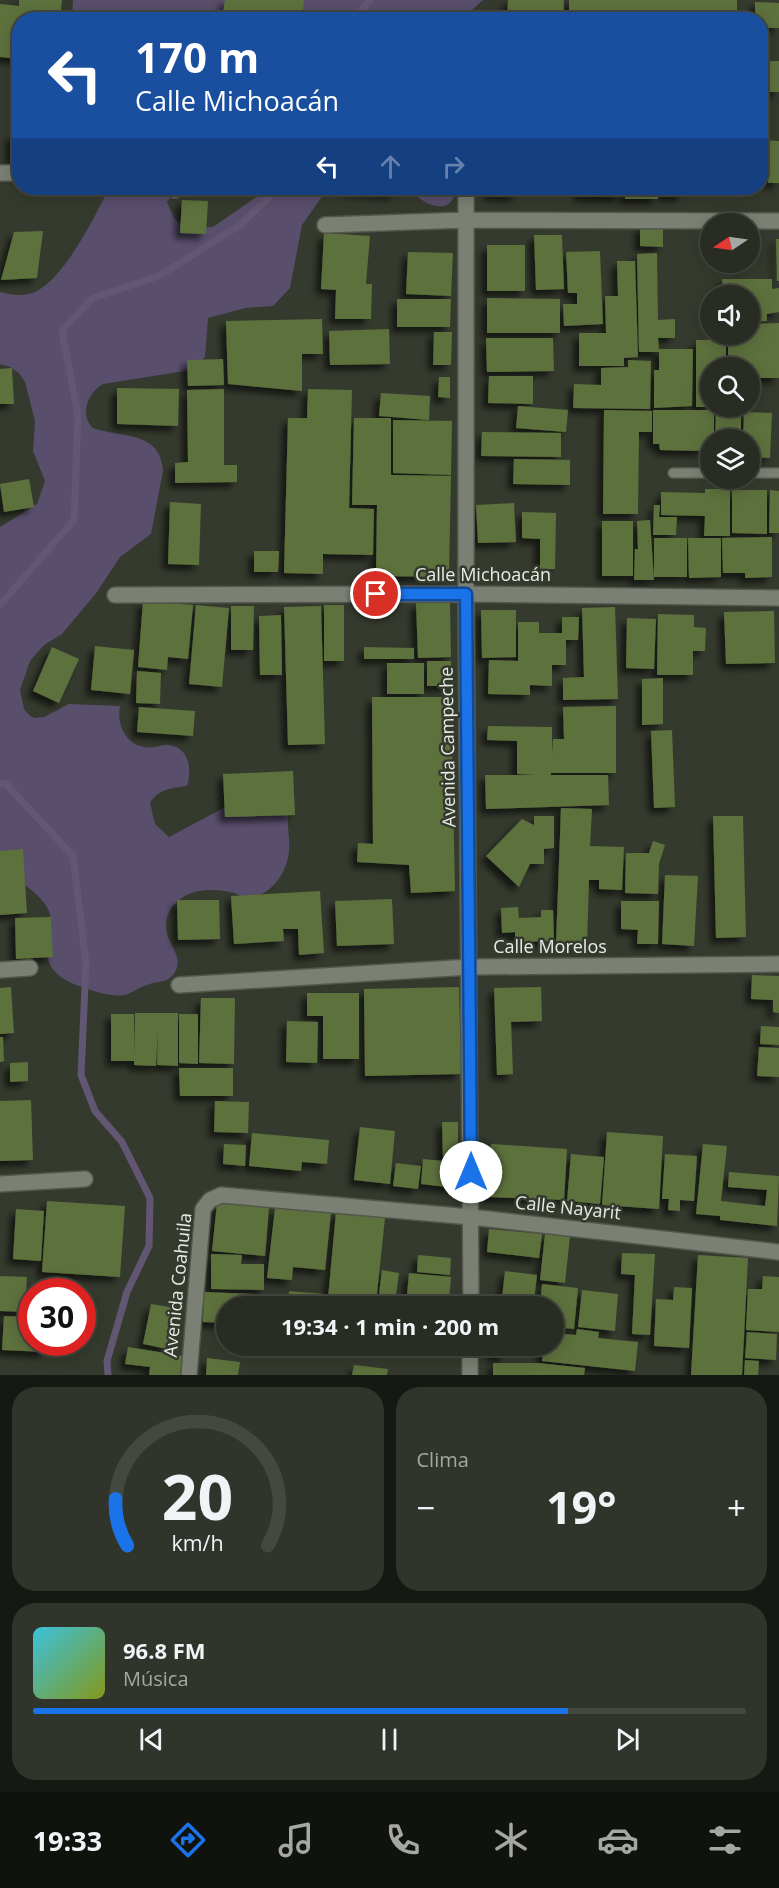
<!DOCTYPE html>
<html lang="es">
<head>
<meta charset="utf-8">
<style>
	:root { --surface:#282c22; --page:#30342a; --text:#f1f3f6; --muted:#a5a7a5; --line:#444840; --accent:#1a73e8 }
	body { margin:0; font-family:"Open Sans",sans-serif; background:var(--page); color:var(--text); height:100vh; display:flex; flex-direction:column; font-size:22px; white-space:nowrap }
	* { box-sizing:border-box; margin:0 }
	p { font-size:20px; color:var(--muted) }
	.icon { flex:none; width:33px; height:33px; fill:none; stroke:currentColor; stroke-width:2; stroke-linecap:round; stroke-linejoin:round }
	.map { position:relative; height:1375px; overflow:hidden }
	.side { display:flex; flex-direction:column; gap:12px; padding:12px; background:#161813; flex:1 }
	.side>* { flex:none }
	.hud { position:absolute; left:12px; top:12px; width:756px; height:183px; border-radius:24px; box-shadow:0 3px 15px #0003,0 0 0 2px var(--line); background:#1a4fa0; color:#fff; overflow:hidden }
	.needle { width:39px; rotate:257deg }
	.buttons { position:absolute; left:700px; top:213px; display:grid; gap:12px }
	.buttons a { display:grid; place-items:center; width:60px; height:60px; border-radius:50%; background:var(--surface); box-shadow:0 3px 15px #0003,0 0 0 2px var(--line); font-size:30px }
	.speed { position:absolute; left:18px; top:1278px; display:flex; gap:12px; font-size:30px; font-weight:700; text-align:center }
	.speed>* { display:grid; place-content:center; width:78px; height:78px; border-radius:50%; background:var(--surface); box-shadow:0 3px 15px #0003,0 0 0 2px var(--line); line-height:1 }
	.speed .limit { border:9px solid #d22; background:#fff; color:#111 }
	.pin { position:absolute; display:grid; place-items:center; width:51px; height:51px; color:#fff; margin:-26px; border:3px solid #fff; border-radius:50%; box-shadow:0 2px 6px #0007 }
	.me { position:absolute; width:66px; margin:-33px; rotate:0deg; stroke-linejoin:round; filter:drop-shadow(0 0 4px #0008) }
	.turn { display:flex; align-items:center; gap:21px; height:126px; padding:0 24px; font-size:27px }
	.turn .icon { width:78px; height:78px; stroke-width:2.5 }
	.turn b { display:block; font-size:42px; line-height:51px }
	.lanes { display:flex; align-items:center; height:57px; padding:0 24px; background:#0003; justify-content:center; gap:30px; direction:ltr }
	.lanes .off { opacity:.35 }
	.big { font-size:45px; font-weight:700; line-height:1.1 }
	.side .card { flex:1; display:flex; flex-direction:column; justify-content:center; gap:9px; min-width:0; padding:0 21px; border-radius:24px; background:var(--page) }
	.side .dial { align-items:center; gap:0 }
	.dial svg { height:156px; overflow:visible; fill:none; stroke:var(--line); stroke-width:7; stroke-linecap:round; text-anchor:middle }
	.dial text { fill:var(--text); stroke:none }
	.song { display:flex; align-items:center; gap:18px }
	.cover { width:72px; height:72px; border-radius:9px; background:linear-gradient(135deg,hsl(190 70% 55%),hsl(70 70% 35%)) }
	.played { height:6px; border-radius:3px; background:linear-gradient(90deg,var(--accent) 75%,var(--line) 75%) }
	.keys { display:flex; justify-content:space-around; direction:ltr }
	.heat { display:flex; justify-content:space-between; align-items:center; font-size:33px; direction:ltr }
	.side .tiles { flex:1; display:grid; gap:12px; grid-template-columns:1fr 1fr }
	.card:last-child { grid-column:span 2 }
	.trip { position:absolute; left:216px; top:1296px; width:348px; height:60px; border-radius:30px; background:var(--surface); box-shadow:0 3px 15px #0003,0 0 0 2px var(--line); font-weight:700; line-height:60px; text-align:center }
	.tabs { display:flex; height:96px; justify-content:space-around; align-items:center; background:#10120e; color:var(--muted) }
	.tabs .icon { width:42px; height:42px }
	.tabs .current { color:var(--accent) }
	.tabs b { font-size:27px; color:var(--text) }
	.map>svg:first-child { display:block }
	.green { fill:#594e6c }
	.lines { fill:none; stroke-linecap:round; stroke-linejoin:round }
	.stream { stroke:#635673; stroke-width:7 }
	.building { fill:#5d713d; filter:url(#shadow) }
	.lane-casing { stroke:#52564c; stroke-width:12 }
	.street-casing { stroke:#52564c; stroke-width:18 }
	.lane { stroke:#7a8073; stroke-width:9 }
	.street { stroke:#7a8073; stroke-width:15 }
	.route-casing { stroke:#114b97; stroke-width:15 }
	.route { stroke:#1a73e8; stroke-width:10 }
	.labels { text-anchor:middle; stroke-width:5; stroke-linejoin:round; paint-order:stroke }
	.street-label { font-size:18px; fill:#e9ece5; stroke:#353a2e }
</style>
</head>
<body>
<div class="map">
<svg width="779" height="1375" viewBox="0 0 779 1375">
	<defs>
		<filter id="shadow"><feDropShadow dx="-5.5" dy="5.5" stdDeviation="3" flood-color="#0009"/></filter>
	</defs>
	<rect width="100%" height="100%" fill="#353a2e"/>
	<path class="green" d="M73 0H483L472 10 454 20 72 19Z
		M109 188H178L167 202 174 218 184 228 213 227 265 191 268 188H328L302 225 290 288 273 306 245 308 208 318 205 357 191 370 103 384C88 392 79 415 93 428 120 438 161 430 163 471L151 534 120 557 97 592 62 634 44 645 30 661 20 690 24 709 30 716 35 718 44 717 69 704 120 706C116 728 129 751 155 747 160 747 164 744 169 745 190 748 192 770 187 786 172 788 158 789 150 803L155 824 169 837 229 805 288 814C287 826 290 839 289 851 287 874 269 900 243 897 242 897 235 893 235 893 223 890 210 889 199 891 177 895 160 914 168 937 173 950 184 961 173 975 167 982 161 981 153 983 144 985 136 990 128 994 116 998 99 993 88 989 59 980 41 968 48 935 50 926 52 917 48 909 41 894 14 877 0 868V527L37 504 45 481 33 451 35 421 25 382 19 373 10 367 0 364V292C12 295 25 297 37 291 67 274 94 218 109 188Z
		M410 188H455C455 218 421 206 410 188Z"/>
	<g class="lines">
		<path class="stream" d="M354 20 370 0
			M0 605 74 520 78 416 62 330 93 298 159 276 240 225 279 188
			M0 784H6L73 856 86 963 81 1075 95 1111 122 1142 150 1198 149 1246 127 1292 107 1361 108 1375"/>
	</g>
	<path class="building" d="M19 0H62L60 20H20V59L0 57V4L19 6Z
		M225 0H304L302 20H222Z
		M508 0H564L563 20H507Z
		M569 0H737V20H569Z
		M755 2 779 3V28H760V20H755Z
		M760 61H779V92H760Z
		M11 134H20V159H11Z
		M760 140 779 141V183H768L769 159 760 158Z
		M349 188H396L395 194 349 191Z
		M490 188H517V196L489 195Z
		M579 188H621V197L579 196Z
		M625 188H658V199H625Z
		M663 188H683V196H663Z
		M182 200 208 201 206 234 180 233Z
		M640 226 663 227V247L640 246Z
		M43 231 37 278 1 280 14 232Z
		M324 233 370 236 366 284H372L371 319H335L336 290 321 289Z
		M534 235H562L564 289 536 290Z
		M776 239H779V281H777Z
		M487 245H525V291H487Z
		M600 251 603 324 564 326 563 304H577V293H568L566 252Z
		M408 252 453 253 451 296 406 294Z
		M657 253 658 320 675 319V338H658L659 349H693L692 406 654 408V370H659V352H639L637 254Z
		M617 261H635L638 357 624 358V366H579V333H606L605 296H618Z
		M722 279H772V289L779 288V312L767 314V321L750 322V296H727V292H723Z
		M487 298 560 299V333H487Z
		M397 299H451L450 327H397Z
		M322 319 323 354H302V391L228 384 226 321Z
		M779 323V378H750V368H728V334H750V324Z
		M389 329 390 364 330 365 329 331Z
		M434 332H452L451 365H433Z
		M486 338H553L554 371 487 372Z
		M696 340H726V368H711V407H696Z
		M223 359 224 385 188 386 187 360Z
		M628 360 651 361 650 409 573 408 574 384 601 385V368L629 367 628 366Z
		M12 368 14 404H0V369Z
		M489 376H533V404L488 403Z
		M439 377H450V398L438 397Z
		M117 388 179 389 178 426 117 424Z
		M224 389V465H237V482L175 483V463L188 462 187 390Z
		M308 389 352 390 349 508 374 509 373 555 323 554V574L284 573 288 418H307Z
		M381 393 430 396 429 420 379 416Z
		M518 406 568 410 566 432 516 428Z
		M604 410 652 411V432H639L638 514H603Z
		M653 410H714V440H711V445H703V451L660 450 659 444H653Z
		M716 412H741V440H715Z
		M744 412 772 413 770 458 750 457V440H743Z
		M354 418H391V475L451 476 449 577 376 576 377 505H352Z
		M393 420 452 421 451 475 393 473Z
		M482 432 561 433V457L481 456Z
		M514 459 570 460V485L513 484Z
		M29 479 34 507 4 512 0 484Z
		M705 489H730V536H704L705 516 661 515V492L705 493Z
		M732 490H767V534L732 533Z
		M770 490 779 491V533H769Z
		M170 502 201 504 199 565 168 564Z
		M514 503 516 542 478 543 476 505Z
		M654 505H660L659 517H677L676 535H653Z
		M522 512 556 513 555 569H540V539L522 538Z
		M650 520 654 580H634L635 549H638L637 521Z
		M602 521H633V576H602Z
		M772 537V577L745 578V573H723L722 538Z
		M654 538H687V577H654Z
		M688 538H721V577L689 578Z
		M254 551H279L278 572H254Z
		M143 601 193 605 188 659 168 657 167 670 138 667Z
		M450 602 451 657 418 658 416 603Z
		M196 605 229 608 222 687 189 684Z
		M324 605H344V661H324Z
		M231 606H254L253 650H231Z
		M321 606 325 744 288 745 284 607Z
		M615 607 618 699 563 700V678L584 677 582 608Z
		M481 610H516V657L482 658Z
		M774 611 775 663 726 664 724 612Z
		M658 614 694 615V627L706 628 705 651H693V675H657Z
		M281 615 282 675H260L259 616Z
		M562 617H579L578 640H566V665H552V686L530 685V695L488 694 489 660 518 661V622H539V633H562Z
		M627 618 656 619 654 669 626 668Z
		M95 646 134 650 130 694 91 690Z
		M52 647 79 659 59 703 33 691Z
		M364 647 414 648V659H364Z
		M427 661H451L452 686H427Z
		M387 663H424V694H387Z
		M137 671 161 673 160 704 136 703Z
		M663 678V724L642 725V679Z
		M372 697H451L455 891 411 893 409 865 357 862 358 843 373 844Z
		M616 706V773H551V775H608L609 805 486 809 485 775H537L517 774V741L487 740 488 726 552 727V754L553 739H564L563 707Z
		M139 707 195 711 193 736 137 732Z
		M672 730 675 807 654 808 651 731Z
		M293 771 295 815 225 817 223 774Z
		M561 808 592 809 590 846 624 847 622 890 599 889V880H589L587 945 556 943Z
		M534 816H554V848L544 849V864H530L519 887 486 856 522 819 534 825Z
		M713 816H743L746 937 716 938Z
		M653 841 665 845 659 864 658 894 625 893 626 853H649Z
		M23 849 27 913 0 915V851Z
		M665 875 698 876 694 946 662 944Z
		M320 891 324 953 299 955 298 929H283L284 941 234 944 231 896Z
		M392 899 394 944 337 946 335 901Z
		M177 900H219L220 939 178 940Z
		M621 901H659L658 944H637L638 930 621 929Z
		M518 907 519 918 541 917V910H553L554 941 515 942V932L502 933 501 908Z
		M51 917 53 957 16 959 15 918Z
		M752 975 779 976V1013L773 1012V1000L751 999Z
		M11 987 14 1033 0 1034V988Z
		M459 987 461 1074 365 1076 364 989Z
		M541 987 542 1021 511 1022 513 1074 497 1075 494 988Z
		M307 993H359V1059H323V1016H307Z
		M201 998H235L234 1064 199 1063Z
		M135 1013H178V1066L157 1065 158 1030 156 1066 134 1065V1061H111V1014H134V1056Z
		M179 1014H198V1064L179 1063Z
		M287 1021 318 1022 317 1063 286 1062Z
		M761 1026 779 1027V1045L760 1044Z
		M0 1037H3L4 1061 0 1062Z
		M759 1047 779 1048V1077L757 1076Z
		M28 1062V1081L10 1082V1063Z
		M179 1068H233V1096H180Z
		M31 1100 33 1160 0 1161V1101Z
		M215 1101 249 1102 248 1133 214 1132Z
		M442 1122H458V1163L455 1188 421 1184 423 1159 443 1161Z
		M360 1127 395 1131 390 1184 354 1180Z
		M607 1132 663 1136 659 1209 602 1205Z
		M252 1133 329 1140 327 1164 302 1162 301 1171 249 1166Z
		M224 1144 246 1145 245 1166 223 1164Z
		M491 1144 567 1149 564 1200 488 1197Z
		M703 1144 727 1146 721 1201 765 1206 767 1190 728 1187 729 1172 779 1176 777 1226 720 1220V1216L696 1214Z
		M571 1154 604 1157 600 1204 567 1201Z
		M665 1154 697 1156 694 1201 680 1200V1211L668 1210 669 1199H662Z
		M396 1163 421 1166 418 1189 393 1186Z
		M47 1201 125 1206 120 1277 42 1272Z
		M217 1203 269 1207 265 1256 212 1251Z
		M275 1208 331 1213 325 1270 293 1267 292 1280 267 1278Z
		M16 1209 44 1211 41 1261 13 1259Z
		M336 1212 385 1218 376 1303 328 1298Z
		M489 1229 542 1234 539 1258 487 1252Z
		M545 1234 570 1237 565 1283 540 1280Z
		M622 1253 655 1254 650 1335 632 1334 635 1275 621 1274Z
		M211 1254 242 1255 241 1264H264V1290L211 1289Z
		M418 1255 451 1258 450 1275 417 1272Z
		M698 1255 748 1258 742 1375H691Z
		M382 1270 399 1273 396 1295 379 1294Z
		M505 1271 537 1275 534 1301 502 1298Z
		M409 1273 451 1277 449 1299 407 1295Z
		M0 1276 27 1277 25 1312 0 1311Z
		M763 1276 779 1277V1332L746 1330 748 1289H762Z
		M542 1284 578 1288 574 1329 554 1327V1306H540Z
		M674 1287 692 1288 689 1348 654 1346 656 1299 673 1300Z
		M582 1290 618 1294 615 1331 578 1327Z
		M289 1291 324 1294 323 1306H288Z
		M204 1292 281 1295V1306H226V1323L203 1322Z
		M490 1299 539 1305V1306H489Z
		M151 1304 175 1308 167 1349 143 1344Z
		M4 1316 32 1317V1342H46V1352L2 1350Z
		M577 1329 599 1332 598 1338 638 1342 635 1371 542 1361 543 1346H554V1333L576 1335Z
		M747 1332 777 1334 776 1360 745 1358Z
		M493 1346H506L505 1358 492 1356Z
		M128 1347 183 1356 180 1375H149L150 1367 125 1364Z
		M207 1358 240 1362 238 1375H206Z
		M745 1360 759 1361 758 1375H744Z
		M493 1363H538L585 1368 584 1375H493Z
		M354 1365 388 1369 387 1375H352Z"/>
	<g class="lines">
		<defs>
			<path id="lane" d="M673 473H711
				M750 473H779"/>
			<path id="street" d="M0 173H20
				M167 188 175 190
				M466 188V594L471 1306
				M325 225 466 220 779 221
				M115 595 466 594 779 598
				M0 970 30 968
				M179 985 470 967 779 964
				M0 1184 85 1179
				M189 1375 203 1209 210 1200 221 1195 471 1217 779 1252
				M470 1375V1346"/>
		</defs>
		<use href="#lane" class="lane-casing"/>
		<use href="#street" class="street-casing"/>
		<use href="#lane" class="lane"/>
		<use href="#street" class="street"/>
	</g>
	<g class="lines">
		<defs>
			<path id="route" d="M376 594H466L471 1172"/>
		</defs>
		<use href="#route" class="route-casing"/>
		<use href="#route" class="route"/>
	</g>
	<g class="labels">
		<g class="street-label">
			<text x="483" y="581">Calle Michoacán</text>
			<text transform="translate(448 747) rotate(-91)" y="6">Avenida Campeche</text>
			<text x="550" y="953">Calle Morelos</text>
			<text transform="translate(568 1208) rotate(6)" y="6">Calle Nayarit</text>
			<text transform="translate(178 1285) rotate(-84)" y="6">Avenida Coahuila</text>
		</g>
	</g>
</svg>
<div class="buttons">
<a><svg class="needle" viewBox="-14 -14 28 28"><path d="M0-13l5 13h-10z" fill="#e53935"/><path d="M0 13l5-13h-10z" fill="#a5a7a5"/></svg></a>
<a><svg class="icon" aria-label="sound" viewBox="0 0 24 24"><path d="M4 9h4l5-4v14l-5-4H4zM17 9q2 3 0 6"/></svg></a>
<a><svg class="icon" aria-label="search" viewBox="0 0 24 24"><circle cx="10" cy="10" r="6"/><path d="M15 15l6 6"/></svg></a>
<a><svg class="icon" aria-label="layers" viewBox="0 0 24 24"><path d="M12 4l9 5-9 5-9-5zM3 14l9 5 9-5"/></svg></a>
</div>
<div class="speed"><div class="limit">30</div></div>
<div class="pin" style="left:376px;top:594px;background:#d93025"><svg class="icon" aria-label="arrive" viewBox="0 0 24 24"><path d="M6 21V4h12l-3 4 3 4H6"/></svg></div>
<svg class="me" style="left:471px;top:1172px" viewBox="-20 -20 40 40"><circle r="19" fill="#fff"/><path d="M0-13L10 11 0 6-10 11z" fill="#1a73e8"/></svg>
<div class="trip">19:34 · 1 min · 200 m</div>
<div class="hud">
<div class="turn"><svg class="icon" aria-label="left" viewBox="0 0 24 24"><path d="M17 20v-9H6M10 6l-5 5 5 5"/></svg><div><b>170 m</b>Calle Michoacán</div></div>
<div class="lanes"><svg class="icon" aria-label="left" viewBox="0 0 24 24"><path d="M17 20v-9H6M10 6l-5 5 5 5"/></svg><svg class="icon off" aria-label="ahead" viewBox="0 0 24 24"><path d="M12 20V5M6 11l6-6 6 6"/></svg><svg class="icon off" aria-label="right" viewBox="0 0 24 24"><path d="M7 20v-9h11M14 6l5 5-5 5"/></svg></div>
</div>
</div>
<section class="side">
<div class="tiles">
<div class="card dial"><svg viewBox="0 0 100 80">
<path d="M14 69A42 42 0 1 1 86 69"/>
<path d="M14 69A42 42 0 0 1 8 45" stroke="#1a73e8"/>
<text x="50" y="56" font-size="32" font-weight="700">20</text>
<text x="50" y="72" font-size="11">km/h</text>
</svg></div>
<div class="card"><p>Clima</p>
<div class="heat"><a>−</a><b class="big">19°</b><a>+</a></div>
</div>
<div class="card">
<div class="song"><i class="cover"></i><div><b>96.8 FM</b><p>Música</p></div></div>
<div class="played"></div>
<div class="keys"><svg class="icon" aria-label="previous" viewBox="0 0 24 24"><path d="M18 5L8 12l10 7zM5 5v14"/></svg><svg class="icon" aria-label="pause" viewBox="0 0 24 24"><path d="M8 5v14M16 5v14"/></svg><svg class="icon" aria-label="next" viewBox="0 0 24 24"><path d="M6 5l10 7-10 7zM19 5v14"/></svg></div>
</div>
</div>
</section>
<nav class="tabs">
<b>19:33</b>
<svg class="icon current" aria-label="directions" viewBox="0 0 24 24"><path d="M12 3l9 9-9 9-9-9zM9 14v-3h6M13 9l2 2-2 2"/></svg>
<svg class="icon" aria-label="music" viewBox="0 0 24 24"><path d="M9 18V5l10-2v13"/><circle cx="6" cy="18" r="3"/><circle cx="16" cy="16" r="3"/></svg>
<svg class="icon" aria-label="phone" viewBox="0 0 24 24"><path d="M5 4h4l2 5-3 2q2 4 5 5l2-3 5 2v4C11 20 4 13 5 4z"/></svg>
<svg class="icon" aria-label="climate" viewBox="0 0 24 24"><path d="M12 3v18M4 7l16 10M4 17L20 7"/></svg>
<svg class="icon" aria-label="car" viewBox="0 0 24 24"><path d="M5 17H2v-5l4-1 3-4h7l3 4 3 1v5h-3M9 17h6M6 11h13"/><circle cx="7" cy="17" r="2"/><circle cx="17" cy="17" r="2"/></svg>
<svg class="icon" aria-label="filters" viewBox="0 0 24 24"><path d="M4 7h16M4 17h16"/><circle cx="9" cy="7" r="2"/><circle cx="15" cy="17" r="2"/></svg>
</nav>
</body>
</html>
